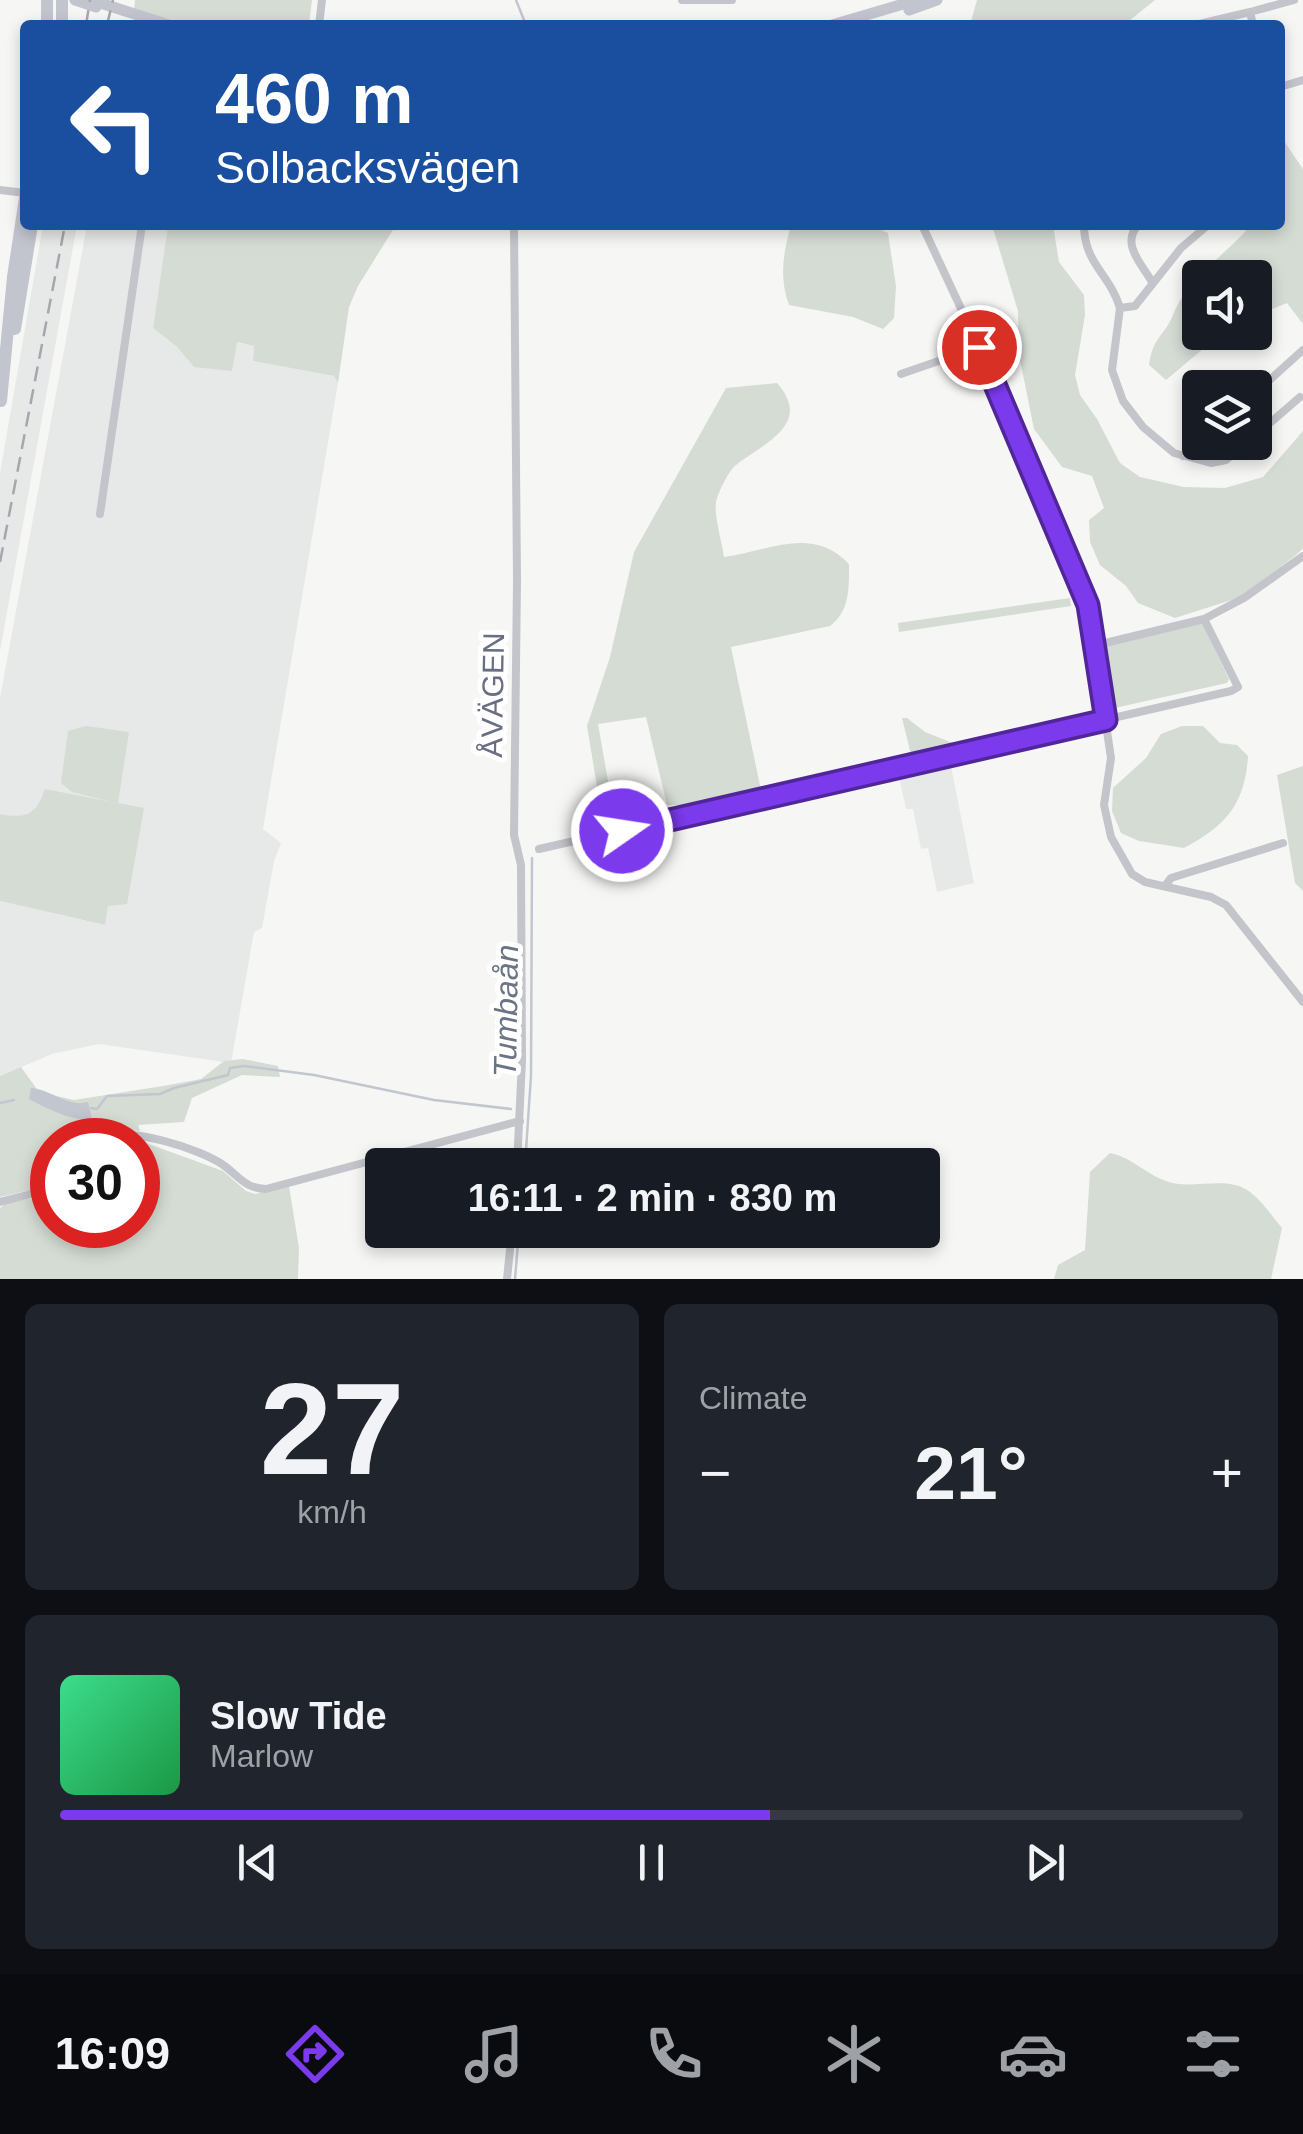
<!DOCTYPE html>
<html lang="en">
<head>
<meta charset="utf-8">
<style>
	:root { --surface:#171b24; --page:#20242c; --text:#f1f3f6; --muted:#9ea1a6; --line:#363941; --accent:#7c3aed }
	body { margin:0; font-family:Arial,sans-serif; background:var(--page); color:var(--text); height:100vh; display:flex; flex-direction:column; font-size:38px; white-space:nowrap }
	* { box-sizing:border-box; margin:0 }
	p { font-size:32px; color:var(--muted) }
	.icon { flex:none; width:55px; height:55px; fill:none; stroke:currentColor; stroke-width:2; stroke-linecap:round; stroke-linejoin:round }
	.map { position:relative; height:1279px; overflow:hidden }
	.side { display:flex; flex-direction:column; gap:25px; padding:25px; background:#0d0f14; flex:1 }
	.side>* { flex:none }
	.banner { position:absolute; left:20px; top:20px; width:1265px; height:210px; border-radius:10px; box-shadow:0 5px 15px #0003; background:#1a4fa0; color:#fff; overflow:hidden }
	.controls { position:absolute; left:1182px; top:260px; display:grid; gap:20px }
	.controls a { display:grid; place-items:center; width:90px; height:90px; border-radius:10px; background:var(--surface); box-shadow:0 5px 15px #0003; font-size:50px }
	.speed { position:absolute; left:30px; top:1118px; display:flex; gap:20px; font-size:50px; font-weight:700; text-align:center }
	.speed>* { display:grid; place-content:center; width:130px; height:130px; border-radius:50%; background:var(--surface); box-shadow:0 5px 15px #0003; line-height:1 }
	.speed .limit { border:15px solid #d22; background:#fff; color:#111 }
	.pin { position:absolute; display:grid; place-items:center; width:85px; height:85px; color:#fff; margin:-42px; border:5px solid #fff; border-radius:50%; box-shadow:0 2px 10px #0007 }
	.me { position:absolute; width:110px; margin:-55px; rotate:77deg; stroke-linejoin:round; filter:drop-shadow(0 0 8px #0008) }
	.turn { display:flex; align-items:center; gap:35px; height:210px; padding:0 30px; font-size:45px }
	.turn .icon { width:130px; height:130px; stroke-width:2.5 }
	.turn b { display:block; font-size:70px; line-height:85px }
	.big { font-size:75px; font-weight:700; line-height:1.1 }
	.side .widget { flex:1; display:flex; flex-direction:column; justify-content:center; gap:15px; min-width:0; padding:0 35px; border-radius:15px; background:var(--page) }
	.side .dial { align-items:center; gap:0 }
	.dial b { font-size:130px; line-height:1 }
	.song { display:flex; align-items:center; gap:30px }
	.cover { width:120px; height:120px; border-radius:15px; background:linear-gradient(135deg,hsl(150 70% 55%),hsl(140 70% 35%)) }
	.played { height:10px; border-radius:5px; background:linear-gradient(90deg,var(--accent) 60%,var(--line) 60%) }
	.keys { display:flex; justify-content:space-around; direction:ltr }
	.heat { display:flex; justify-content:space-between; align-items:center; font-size:55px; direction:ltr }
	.side .tiles { flex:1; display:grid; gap:25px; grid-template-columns:1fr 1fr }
	.widget:last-child { grid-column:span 2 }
	.trip { position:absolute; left:365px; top:1148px; width:575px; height:100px; border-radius:10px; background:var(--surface); box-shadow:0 5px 15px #0003; font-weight:700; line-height:100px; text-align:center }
	.menu { display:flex; height:160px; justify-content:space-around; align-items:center; background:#090b0e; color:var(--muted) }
	.menu .icon { width:70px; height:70px }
	.menu .active { color:var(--accent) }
	.menu b { font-size:45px; color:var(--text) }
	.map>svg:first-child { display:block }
	.built { fill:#e7e8e8 }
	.green { fill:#d5dcd4 }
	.water { fill:#c2c6ce }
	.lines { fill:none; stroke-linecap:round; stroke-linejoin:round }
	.stream { stroke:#c2c6ce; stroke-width:2.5 }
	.street { stroke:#c3c5ca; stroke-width:8 }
	.secondary { stroke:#c2c5cd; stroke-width:11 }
	.primary { stroke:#c2c5cd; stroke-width:12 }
	.rail { stroke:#a5a7ae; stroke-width:2.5; stroke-dasharray:15 8; stroke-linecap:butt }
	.route-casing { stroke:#51269a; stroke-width:25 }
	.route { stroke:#7c3aed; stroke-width:18 }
	.labels { text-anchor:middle; stroke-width:10; stroke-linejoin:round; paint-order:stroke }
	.street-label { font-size:30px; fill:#696f83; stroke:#fff }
	.water-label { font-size:32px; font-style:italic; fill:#6a7485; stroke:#fff }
</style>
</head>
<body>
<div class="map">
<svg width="1303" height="1279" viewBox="0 0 1303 1279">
	<rect width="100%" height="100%" fill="#f6f7f5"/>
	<path class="built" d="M43 225H77L0 651V473Z
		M87 225H168L153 328 177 347 194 367 236 342 254 346 253 361 334 376 338 383 263 829 281 843 274 861 262 928 254 932 231 1063 99 1044 52 1054 0 1076V901L104 925 108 905 72 796 46 789 38 810 23 818 0 814V698Z
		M950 761 974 883 937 892 928 848 921 849 913 809H906L898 772Z"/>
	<path class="green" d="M135 0H312L309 25H184L134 11Z
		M977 0H1155L1124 25H970Z
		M1280 135 1303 169V324L1287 303 1255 316V278H1200V332L1222 333 1166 380 1149 365C1153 336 1164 337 1173 315 1188 277 1225 256 1251 225H1280Z
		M168 225H396L358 286 349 307 338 383 334 376 253 361 254 346 237 342 232 371 194 367 177 347 153 328Z
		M791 225H870L888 233 896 286 894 318 883 329 853 317 789 305C779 278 783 253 791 225Z
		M992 225H1053L1059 262 1084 295 1085 315 1075 375 1080 395 1097 419 1120 463 1140 477 1184 487 1225 488 1263 477 1303 431V548L1296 555 1241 597 1175 618 1138 603 1126 586 1100 565 1090 542 1089 520 1104 508 1092 476 1062 467 1034 429 1019 355 1018 311Z
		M777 383C815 426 759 445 735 466 728 472 718 493 716 502 714 518 722 541 724 557 770 551 812 525 849 564 849 588 850 611 830 626L731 647 762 795 719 805H667L646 717 598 724 616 826 604 829 587 726 610 657 634 552 726 388Z
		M1070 598 1071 606 899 632 898 623Z
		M1202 623 1229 679 1227 683 1110 709 1099 657 1105 647Z
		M902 718H907L925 732 958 745 911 755Z
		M86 726 129 732 118 803 144 808 127 904 108 906 105 925 0 901V814C27 819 36 815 45 789L112 802 72 792 61 783 68 731Z
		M1182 726H1203L1220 743 1237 745 1248 756C1245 804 1226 826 1184 848L1139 841 1121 833 1112 811 1113 788 1146 758 1161 734Z
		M1303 766V891L1295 883 1277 775Z
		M243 1059 278 1066 280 1077 242 1075 192 1098 184 1122 138 1125 140 1131C123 1130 104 1128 90 1140H52V1190L26 1191 0 1197V1076L21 1067 39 1092 74 1100 163 1086 201 1079 224 1061Z
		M138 1140 223 1171 246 1191 255 1194 289 1186 299 1248 298 1279H0V1208L10 1200 52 1198V1225H138Z
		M1110 1153C1131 1157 1146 1174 1166 1181 1192 1191 1227 1174 1250 1192 1262 1201 1272 1216 1282 1228L1271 1279H1054L1058 1265 1085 1250 1090 1172Z"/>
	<path class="water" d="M31 1088C51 1089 68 1108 88 1102L92 1118C77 1124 44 1107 29 1099Z"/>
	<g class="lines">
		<path class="stream" d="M516 0 526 25
			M0 1103 14 1100
			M91 1108 97 1109 107 1096 160 1094 174 1088 228 1075 230 1068 244 1066 314 1075 434 1100 511 1109
			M525 1165 531 1076 532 858
			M515 1279 519 1230"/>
		<path class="street" d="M682 0H732
			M1250 12 1294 0
			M319 25 322 0
			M1195 25 1250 12 1253 25
			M1280 87 1303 80
			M0 190 25 193
			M514 225 517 581 514 835 521 865 522 1061 517 1165
			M922 225 979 347 1088 605 1111 758 1104 805 1111 837 1132 874 1145 882 1211 897 1226 905 1303 1002
			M1084 225C1084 264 1110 274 1120 308L1135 306 1181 248 1208 225
			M1138 225C1121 244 1141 263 1152 282
			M1120 308 1112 370 1123 401 1143 427 1174 453 1211 463 1226 460 1247 442
			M901 374 979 347
			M1255 393 1303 350
			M1255 436 1300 397
			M1183 456 1200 441
			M100 514 142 225
			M1093 646 1204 619 1244 598 1303 556
			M539 849 1231 691 1238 687 1204 619
			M1165 886 1171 878 1283 843
			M97 1140C121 1123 203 1149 226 1167 241 1179 246 1188 266 1189L520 1121
			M0 1202 31 1194 52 1195
			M507 1279 512 1230"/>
		<path class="secondary" d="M75 0 96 7
			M91 0 169 25
			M909 10 937 0
			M832 25 917 0"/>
		<path class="primary" d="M47 25V0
			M62 25V0
			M15 329 32 225
			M1 401 13 277 25 198"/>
		<path class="rail" d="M86 25 90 0
			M107 25 113 0
			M0 562 65 225"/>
	</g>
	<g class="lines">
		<defs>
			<path id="route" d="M622 831 1106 720 1088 605 979 347"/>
		</defs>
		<use href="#route" class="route-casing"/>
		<use href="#route" class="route"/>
	</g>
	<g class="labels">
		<g class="street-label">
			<text transform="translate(493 695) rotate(-89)" y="10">ÅVÄGEN</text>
		</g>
		<g class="water-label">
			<text transform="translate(506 1011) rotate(-89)" y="11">Tumbaån</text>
		</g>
	</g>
</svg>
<div class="controls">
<a><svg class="icon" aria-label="sound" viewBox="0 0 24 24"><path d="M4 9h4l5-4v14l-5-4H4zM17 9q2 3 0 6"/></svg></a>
<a><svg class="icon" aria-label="layers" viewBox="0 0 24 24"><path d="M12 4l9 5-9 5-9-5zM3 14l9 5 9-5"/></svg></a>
</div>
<div class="speed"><div class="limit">30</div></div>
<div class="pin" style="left:979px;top:347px;background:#d93025"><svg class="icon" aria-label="arrive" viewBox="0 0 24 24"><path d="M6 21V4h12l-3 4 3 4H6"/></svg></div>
<svg class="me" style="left:622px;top:831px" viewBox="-20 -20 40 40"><circle r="17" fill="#7c3aed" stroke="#fff" stroke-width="3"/><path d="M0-11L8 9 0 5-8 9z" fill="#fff"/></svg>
<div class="trip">16:11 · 2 min · 830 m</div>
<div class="banner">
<div class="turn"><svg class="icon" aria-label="left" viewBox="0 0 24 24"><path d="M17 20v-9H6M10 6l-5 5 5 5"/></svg><div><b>460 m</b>Solbacksvägen</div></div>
</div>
</div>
<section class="side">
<div class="tiles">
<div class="widget dial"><b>27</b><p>km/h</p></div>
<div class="widget"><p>Climate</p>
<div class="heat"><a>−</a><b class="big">21°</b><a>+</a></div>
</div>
<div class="widget">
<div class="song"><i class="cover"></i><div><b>Slow Tide</b><p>Marlow</p></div></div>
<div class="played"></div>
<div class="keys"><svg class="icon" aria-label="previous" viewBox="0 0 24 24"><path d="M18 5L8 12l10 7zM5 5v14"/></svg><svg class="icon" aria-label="pause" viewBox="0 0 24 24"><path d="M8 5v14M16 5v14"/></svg><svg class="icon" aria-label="next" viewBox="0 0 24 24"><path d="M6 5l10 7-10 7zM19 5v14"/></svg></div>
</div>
</div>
</section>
<nav class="menu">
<b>16:09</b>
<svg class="icon active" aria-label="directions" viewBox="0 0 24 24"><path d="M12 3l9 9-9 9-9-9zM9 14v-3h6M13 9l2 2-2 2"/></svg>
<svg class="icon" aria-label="music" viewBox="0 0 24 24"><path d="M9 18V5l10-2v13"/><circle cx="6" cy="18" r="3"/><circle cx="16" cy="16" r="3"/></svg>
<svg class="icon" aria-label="phone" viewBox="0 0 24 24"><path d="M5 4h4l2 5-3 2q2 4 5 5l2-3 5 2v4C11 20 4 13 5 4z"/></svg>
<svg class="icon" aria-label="climate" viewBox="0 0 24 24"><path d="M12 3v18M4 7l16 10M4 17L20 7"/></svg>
<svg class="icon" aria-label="car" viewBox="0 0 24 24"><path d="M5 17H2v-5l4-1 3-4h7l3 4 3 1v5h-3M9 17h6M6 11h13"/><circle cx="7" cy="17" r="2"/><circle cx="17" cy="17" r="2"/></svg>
<svg class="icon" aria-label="filters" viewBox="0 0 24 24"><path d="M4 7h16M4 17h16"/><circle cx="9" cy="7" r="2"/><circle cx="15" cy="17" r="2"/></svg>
</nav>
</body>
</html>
